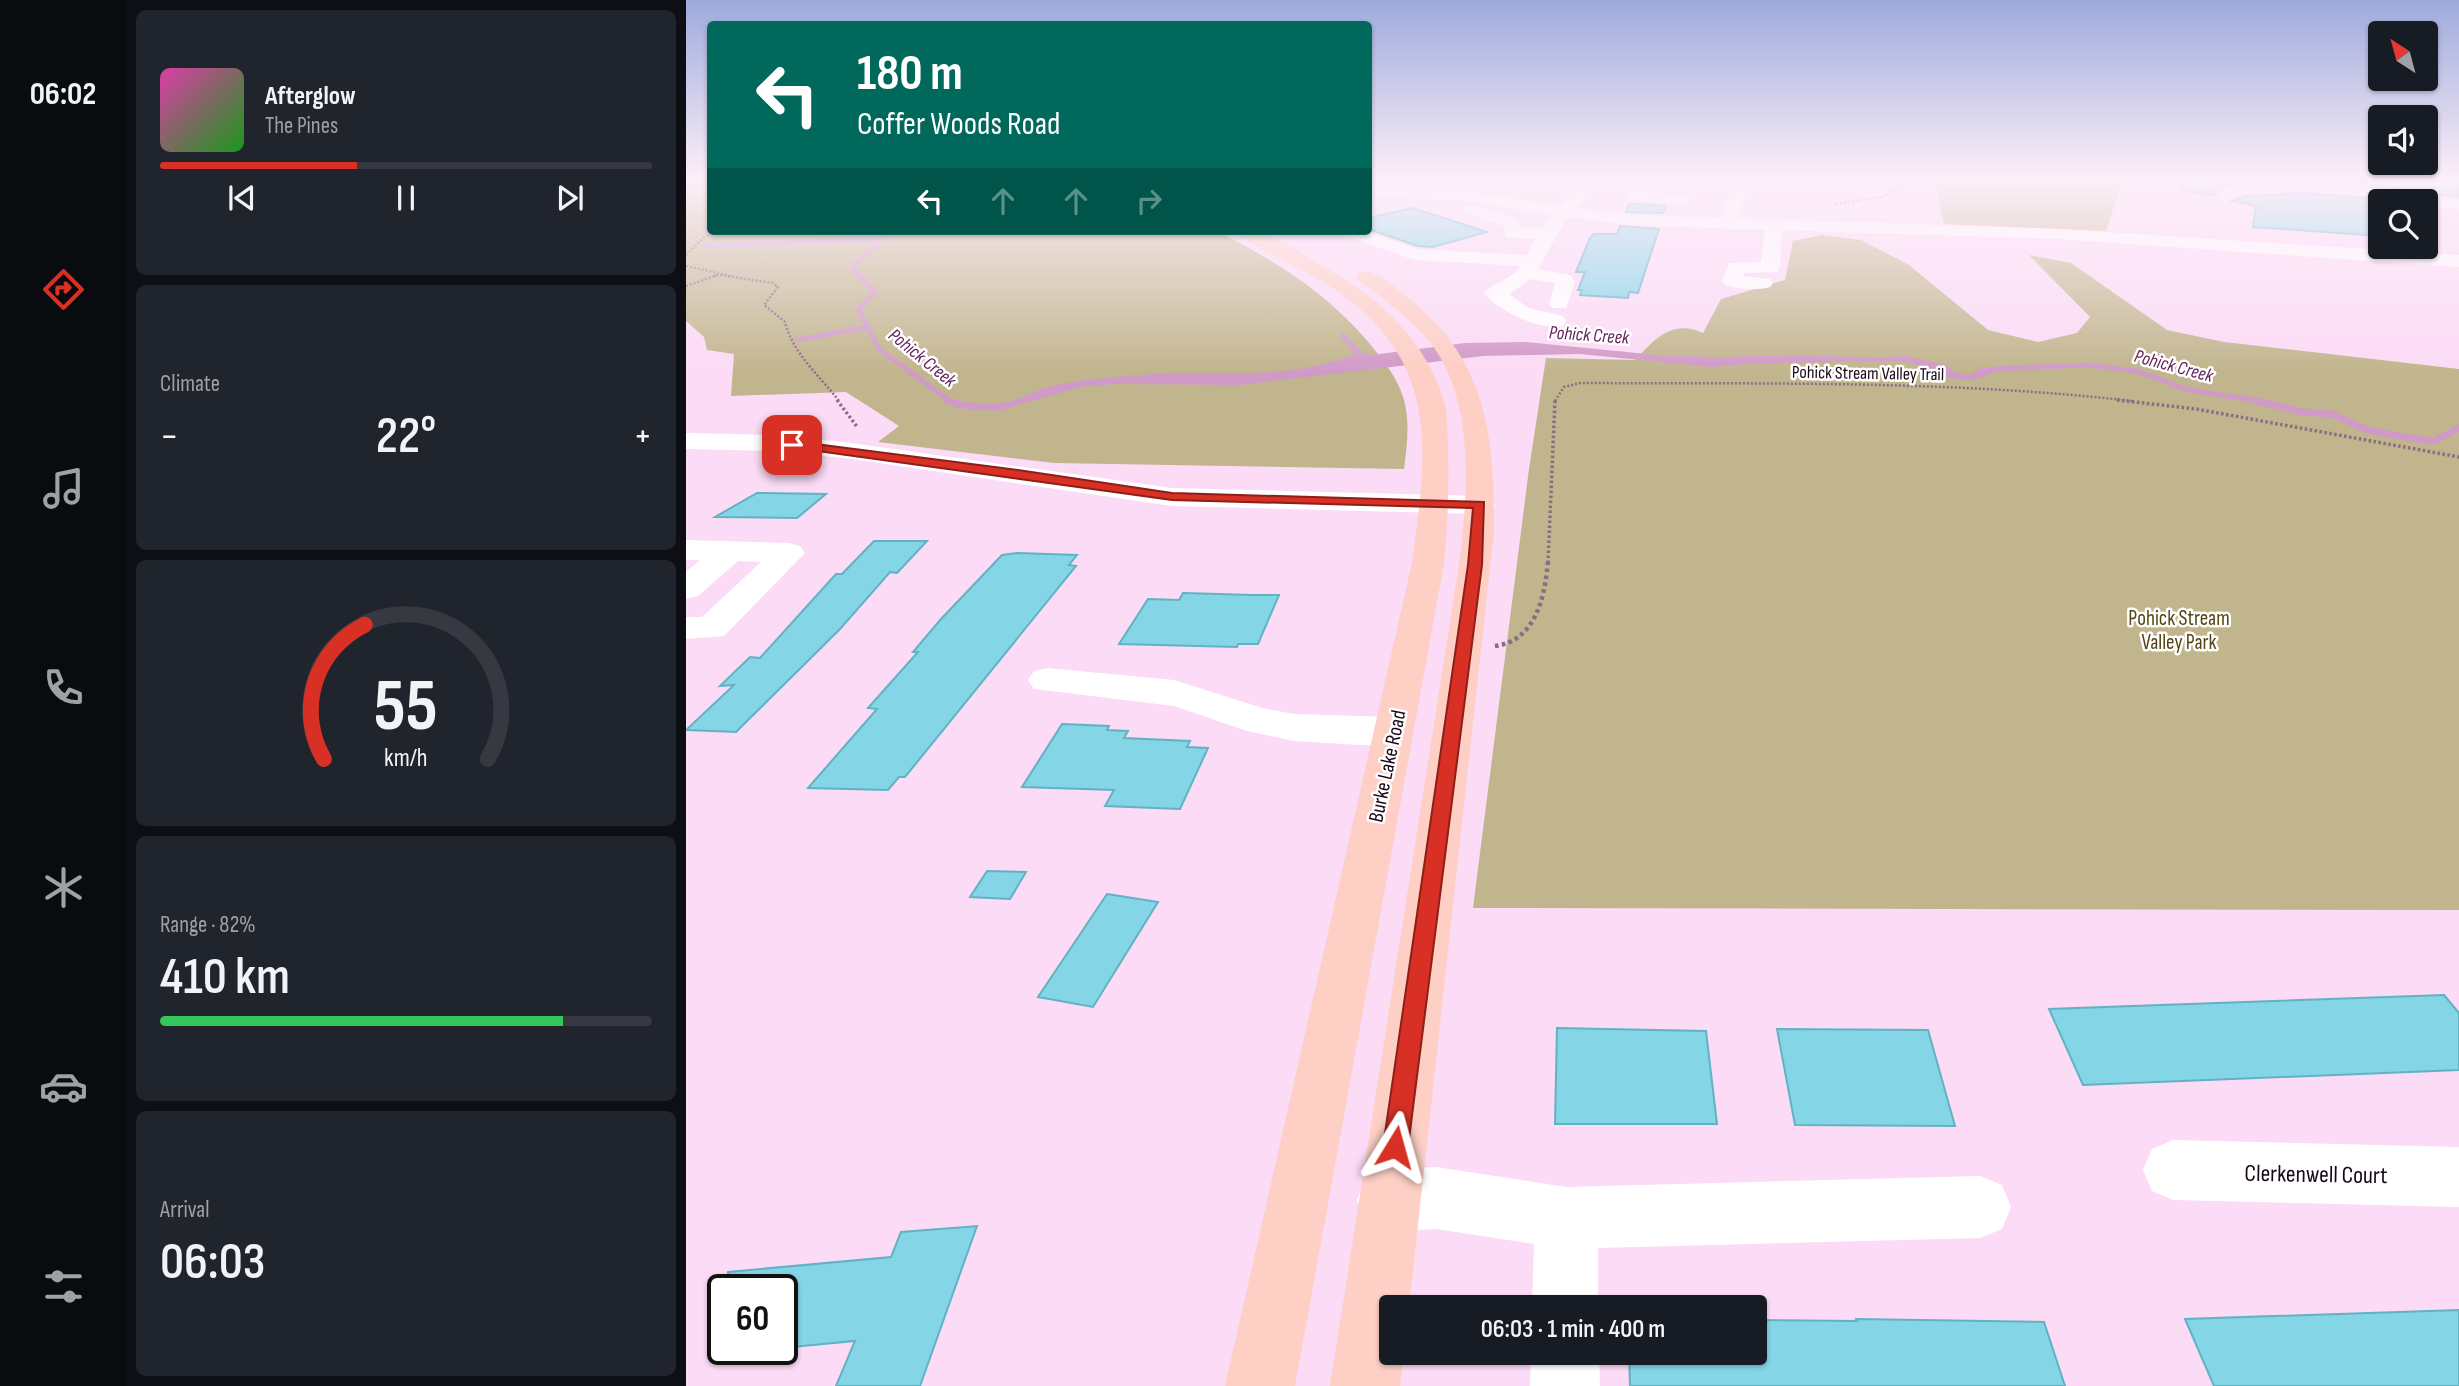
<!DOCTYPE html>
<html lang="en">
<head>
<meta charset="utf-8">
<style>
	:root { --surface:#171b24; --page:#20242c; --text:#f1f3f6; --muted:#9ea1a6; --line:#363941; --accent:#d93025 }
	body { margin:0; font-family:"Sofia Sans Condensed",sans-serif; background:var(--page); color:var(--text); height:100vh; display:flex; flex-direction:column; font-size:26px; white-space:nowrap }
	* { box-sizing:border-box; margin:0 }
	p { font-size:23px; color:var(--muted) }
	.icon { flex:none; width:38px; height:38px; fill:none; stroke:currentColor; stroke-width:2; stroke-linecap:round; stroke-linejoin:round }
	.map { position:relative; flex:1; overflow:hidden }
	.side { display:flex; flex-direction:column; gap:10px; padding:10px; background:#0d0f14; width:560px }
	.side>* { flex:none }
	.hud { position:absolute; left:21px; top:21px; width:665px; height:214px; border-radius:7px; box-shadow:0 2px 5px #0004; background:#00695c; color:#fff; overflow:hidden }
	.needle { width:46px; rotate:324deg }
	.controls { position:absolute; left:1682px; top:21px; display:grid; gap:14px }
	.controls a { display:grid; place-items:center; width:70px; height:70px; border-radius:7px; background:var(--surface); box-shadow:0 2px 5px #0004; font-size:35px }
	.speed { position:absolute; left:21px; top:1274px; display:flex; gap:14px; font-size:35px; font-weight:700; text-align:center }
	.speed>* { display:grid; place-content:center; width:91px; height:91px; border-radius:50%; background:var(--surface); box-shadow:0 2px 5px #0004; line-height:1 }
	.speed .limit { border:4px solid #111; border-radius:10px; background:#fff; color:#111 }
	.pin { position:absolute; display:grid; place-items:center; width:60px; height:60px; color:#fff; margin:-30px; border-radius:14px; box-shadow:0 4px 10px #0006 }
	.me { position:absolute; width:77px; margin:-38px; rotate:8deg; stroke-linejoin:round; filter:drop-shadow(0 0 5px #0008) }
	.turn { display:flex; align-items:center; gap:24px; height:147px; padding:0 35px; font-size:32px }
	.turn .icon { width:91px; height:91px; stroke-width:2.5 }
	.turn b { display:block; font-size:49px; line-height:60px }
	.lanes { display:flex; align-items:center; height:66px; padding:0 35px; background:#0003; justify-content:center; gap:35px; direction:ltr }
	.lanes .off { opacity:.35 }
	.big { font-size:52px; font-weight:600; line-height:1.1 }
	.side .card { flex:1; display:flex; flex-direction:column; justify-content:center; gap:10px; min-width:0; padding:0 24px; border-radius:10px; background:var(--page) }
	.side .dial { align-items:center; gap:0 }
	.dial svg { height:182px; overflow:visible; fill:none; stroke:var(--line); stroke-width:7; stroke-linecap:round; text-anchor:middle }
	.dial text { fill:var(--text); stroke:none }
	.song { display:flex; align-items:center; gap:21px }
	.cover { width:84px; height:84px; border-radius:10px; background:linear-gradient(135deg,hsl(320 70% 55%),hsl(120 70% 35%)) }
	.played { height:7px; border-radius:4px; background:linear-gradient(90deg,var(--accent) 40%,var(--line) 40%) }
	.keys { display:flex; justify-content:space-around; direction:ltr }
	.heat { display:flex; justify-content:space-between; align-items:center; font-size:38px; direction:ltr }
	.charge { height:10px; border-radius:5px; background:linear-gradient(90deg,#34c759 82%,var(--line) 0) }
	.trip { position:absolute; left:693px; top:1295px; width:388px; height:70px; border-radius:7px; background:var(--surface); box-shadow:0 2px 5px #0004; font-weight:600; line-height:70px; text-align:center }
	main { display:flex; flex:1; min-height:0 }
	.dock { display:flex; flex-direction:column; width:126px; justify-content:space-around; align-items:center; background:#090b0e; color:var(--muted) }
	.dock .icon { width:49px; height:49px }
	.dock .active { color:var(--accent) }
	.dock b { font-size:32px; color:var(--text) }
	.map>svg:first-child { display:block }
	.green { fill:#c1b58d }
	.water { fill:#d09ac7 }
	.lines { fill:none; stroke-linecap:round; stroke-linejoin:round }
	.stream-far2 { stroke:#d09ac7; stroke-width:4.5 }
	.stream-far1 { stroke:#d09ac7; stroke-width:5 }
	.stream { stroke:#d09ac7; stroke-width:7 }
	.building { fill:#84d5e6; stroke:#61b2c3; stroke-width:2 }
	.path-far3 { stroke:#876e83; stroke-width:2; stroke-dasharray:2 2; stroke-linecap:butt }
	.path-far2 { stroke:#876e83; stroke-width:2.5; stroke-dasharray:2 2; stroke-linecap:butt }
	.path-far1 { stroke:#876e83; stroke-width:3.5; stroke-dasharray:2.5 2.5; stroke-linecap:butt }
	.path { stroke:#876e83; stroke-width:4.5; stroke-dasharray:3.5 3.5; stroke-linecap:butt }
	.minor { fill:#fff; fill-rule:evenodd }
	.major { fill:#fdcfc5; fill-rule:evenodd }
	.route { fill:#d93025; stroke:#8d1f18; stroke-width:2 }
	.labels { text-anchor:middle; stroke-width:5; stroke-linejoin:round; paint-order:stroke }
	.far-street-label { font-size:18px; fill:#190717; stroke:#fff }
	.far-water-label { font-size:19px; font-style:italic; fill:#64245c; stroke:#fff }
	.park-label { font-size:21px; fill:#534411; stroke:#fff }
	.street-label { font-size:21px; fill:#190717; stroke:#fff }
	.near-street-label { font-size:24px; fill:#190717; stroke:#fff }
</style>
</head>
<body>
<main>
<nav class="dock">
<b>06:02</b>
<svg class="icon active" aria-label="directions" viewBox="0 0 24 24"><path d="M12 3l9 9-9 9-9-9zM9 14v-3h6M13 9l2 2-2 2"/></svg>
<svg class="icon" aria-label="music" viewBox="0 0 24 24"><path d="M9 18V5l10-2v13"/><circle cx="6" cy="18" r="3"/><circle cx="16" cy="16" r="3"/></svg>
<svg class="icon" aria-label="phone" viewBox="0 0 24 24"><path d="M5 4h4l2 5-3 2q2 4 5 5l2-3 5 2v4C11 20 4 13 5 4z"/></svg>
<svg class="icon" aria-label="climate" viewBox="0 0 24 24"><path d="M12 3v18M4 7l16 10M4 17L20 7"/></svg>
<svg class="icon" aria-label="car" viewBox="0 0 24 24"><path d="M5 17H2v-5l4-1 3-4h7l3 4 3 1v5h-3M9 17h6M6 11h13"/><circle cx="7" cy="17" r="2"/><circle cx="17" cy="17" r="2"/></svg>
<svg class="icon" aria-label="filters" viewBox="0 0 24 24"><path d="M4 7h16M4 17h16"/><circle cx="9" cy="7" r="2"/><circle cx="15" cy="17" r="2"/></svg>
</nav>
<section class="side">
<div class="card">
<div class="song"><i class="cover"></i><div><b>Afterglow</b><p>The Pines</p></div></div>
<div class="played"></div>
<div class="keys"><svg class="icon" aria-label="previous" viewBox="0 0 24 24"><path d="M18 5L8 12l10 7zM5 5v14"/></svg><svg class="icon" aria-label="pause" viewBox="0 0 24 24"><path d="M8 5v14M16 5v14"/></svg><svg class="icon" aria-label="next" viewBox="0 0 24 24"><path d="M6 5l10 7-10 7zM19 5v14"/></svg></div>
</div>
<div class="card"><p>Climate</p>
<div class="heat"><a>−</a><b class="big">22°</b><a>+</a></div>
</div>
<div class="card dial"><svg viewBox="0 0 100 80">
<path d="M14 69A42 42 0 1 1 86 69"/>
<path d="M14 69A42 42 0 0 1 32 10" stroke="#d93025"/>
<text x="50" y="56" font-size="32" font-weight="700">55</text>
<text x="50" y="72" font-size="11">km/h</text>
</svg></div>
<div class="card"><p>Range · 82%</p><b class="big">410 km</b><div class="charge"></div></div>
<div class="card"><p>Arrival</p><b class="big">06:03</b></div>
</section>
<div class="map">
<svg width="1773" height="1386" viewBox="0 0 1773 1386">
	<rect width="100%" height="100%" fill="#fbdbf5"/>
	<path class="green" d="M0 179H24V231H531C594 263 652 300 695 358 705 371 713 383 718 400 724 423 721 446 718 469L368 463 192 442 213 426 160 392 45 396 48 354 21 350 18 337 0 321Z
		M1248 179H1437L1420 231 1258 224Z
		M1136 235 1175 240 1223 265 1302 330 1352 342 1391 333 1404 317 1343 255 1385 263 1481 330 1538 342 1773 369V910L787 908 843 469 860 358 949 360C969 339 986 319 1017 333L1035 299 1099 280 1107 241Z"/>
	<path class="water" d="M655 331 678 354 686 355 779 343 840 342 971 355 1030 357 1117 355 1198 358 1215 355 1260 365 1268 372 1282 375 1298 367H1323L1288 380 1262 378 1241 367 1216 361 1074 363 1025 367 894 354 797 356 554 385 428 384 395 387 311 411 270 408 262 401C278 401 295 405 311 404 326 402 337 397 351 391 374 381 406 380 430 377 511 367 592 385 669 354L654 336Z"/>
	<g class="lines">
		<path class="stream-far2" d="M19 246 197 239
			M174 276 166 268 204 231"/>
		<path class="stream-far1" d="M172 275 189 292 172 309 193 349 264 401
			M111 340 181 327
			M1308 369 1399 365 1451 371 1502 390 1575 401"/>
		<path class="stream" d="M260 400 274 404
			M1568 400 1617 412 1646 414 1681 430 1730 439 1748 441 1773 428"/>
	</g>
	<path class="building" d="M1496 179H1583L1548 184 1533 190 1527 196 1495 189Z
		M1611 179H1773V195L1772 197 1681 184Z
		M1619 193 1714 201H1694V236L1567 227 1570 206 1546 201 1561 196Z
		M943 204 971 205 980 206 977 213 940 212Z
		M726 208 755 217 801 232 747 247 732 246 682 229V218Z
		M934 226 973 229 952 293 943 292 942 298 894 295 896 290H892L899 272H890L904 238 908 234H931Z
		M71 493 140 494 111 518 29 517Z
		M188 541H241L211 573 204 572 154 629 50 732 0 730 48 685 34 686 64 657 74 658 150 574H156Z
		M331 553 391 555 383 565 390 566 219 777H213L202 790 122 788 191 709 182 708 232 652H227L255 619 316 555Z
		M497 593 567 595H593L572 644H552L551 647 433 644 462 599 493 600Z
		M376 724 423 726 421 730 442 731 438 738 504 741 501 747 522 748 494 809 419 806 428 790 336 787Z
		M301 871 340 872 324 899 284 897Z
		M421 894 472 902 407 1007 352 997Z
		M1758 995 1773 1013V1070L1397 1085 1363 1009Z
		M871 1028 1020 1031 1031 1124H869Z
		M1091 1029 1242 1030 1269 1126 1109 1125Z
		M291 1226 234 1386H150L169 1341 96 1348V1290H42V1272L205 1257 215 1232Z
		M1773 1310V1386H1528L1499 1319Z
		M1170 1319 1358 1322 1379 1386H944L943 1353H1069V1320L1171 1321Z"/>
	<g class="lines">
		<path class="path-far3" d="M0 186 24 182
			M1150 204 1195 197 1235 179
			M0 255 18 237 30 231
			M0 266 45 276
			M28 276 32 275"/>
		<path class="path-far2" d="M34 275 87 283 92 287 78 305 99 322C107 354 134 376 153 401
			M0 286 32 275
			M869 401 878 387 894 383C1077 384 1263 380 1446 401"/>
		<path class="path-far1" d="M151 400 172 428
			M1431 400 1510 409 1773 457
			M862 563 869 400"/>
		<path class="path" d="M809 646C850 641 859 596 862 561"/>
		<path class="minor" d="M901 179H917L889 208 946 215 1034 218 1043 198 1044 179H1059V198L1051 218 1373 229 1773 255V267L1373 239 1096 230 1094 268 1091 272 1058 273 1057 276 1084 279 1087 283 1084 287C1070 291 1053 289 1039 285L1036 281 1043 263 1075 262 1079 230 946 225 881 217 852 269 884 275 889 282 880 308H866L863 304 869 283 845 279 823 294 842 308 877 316 880 321 877 326C854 331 812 311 798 293 808 282 825 280 835 266L729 260 657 235 654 231H680L731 249 841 255 849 239 820 237 818 226 778 212 776 209 784 204 790 206 830 218 836 228 856 229 865 215 787 202 682 195V185L787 192 873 206Z
			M947 179H962L959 193 998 195 1006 200 998 205 944 200 942 197Z
			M1587 181C1650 181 1711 190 1773 200V210L1740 204V201L1619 190 1561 193 1537 201 1529 196C1543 183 1569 183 1587 181Z
			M0 433 87 435 158 442 486 488 794 496 805 499 809 505 805 511 794 514 486 506 158 458 87 451 0 449Z
			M0 540 103 543 114 546 119 553 38 636 0 639V617H16L75 562 52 561 12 596 0 599V572L14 560H0Z
			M361 668 488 680 576 708 608 714 708 717 722 721 728 731 722 741 708 745H674L608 741 561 731 488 706 348 689 342 680 348 671Z
			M1487 1140 1773 1147V1207L1487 1200 1466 1191 1457 1170 1466 1149Z
			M750 1167 880 1187 1294 1176 1316 1185 1325 1207 1316 1229 1294 1238 912 1248V1307H846L848 1244 750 1229 702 1231 680 1222 671 1200 680 1178 702 1169Z
			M845 1353H913L914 1386H844Z"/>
		<path class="major" d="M548 231C555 231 563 230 570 231 587 234 623 258 640 268 695 299 741 342 759 404 762 418 761 432 762 446 763 485 762 524 758 563L609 1386H539L726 563C743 440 754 355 636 281 618 270 558 243 548 231Z
			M680 271C696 275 712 289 725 300 801 362 809 438 808 531L723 1307H705V1353H718L714 1386H644L773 565C782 495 790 399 743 341 723 317 698 299 673 281L670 277 673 273Z"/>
	</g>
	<linearGradient id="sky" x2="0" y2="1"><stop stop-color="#9eaadb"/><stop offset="0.48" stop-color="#fdeffa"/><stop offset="1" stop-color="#fdeffa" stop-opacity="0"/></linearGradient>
	<rect width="1773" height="373" fill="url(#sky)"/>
	<path class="route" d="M106 441 332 470 486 493 798 502 796 565 722 1147 718 1156 709 1159 701 1156 697 1147 782 565 787 508 486 500 102 447V442Z"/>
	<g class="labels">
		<g class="far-street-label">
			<text transform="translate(1182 373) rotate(1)" y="6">Pohick Stream Valley Trail</text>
		</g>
		<g class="far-water-label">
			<text transform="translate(903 334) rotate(4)" y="7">Pohick Creek</text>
			<text transform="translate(237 357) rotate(39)" y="7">Pohick Creek</text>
			<text transform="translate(1488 365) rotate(15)" y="7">Pohick Creek</text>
		</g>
		<g class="park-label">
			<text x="1493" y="625">Pohick Stream<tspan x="1493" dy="24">Valley Park</tspan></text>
		</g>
		<g class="street-label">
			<text transform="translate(701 766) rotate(-78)" y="7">Burke Lake Road</text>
		</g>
		<g class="near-street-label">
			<text transform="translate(1630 1174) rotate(1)" y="8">Clerkenwell Court</text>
		</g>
	</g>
</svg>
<div class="controls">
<a><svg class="needle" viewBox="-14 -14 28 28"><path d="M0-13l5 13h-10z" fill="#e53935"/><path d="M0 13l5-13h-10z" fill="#9ea1a6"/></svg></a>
<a><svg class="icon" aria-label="sound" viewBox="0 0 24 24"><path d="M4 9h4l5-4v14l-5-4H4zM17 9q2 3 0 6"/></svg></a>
<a><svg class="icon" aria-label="search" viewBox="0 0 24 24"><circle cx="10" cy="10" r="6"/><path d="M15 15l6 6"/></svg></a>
</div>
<div class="speed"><div class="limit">60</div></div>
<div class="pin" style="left:106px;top:445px;background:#d93025"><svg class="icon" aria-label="arrive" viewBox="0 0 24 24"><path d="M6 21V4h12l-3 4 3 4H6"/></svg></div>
<svg class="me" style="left:709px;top:1147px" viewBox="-20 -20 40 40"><path d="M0-17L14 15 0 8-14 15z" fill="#d93025" stroke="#fff" stroke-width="4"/></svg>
<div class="trip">06:03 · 1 min · 400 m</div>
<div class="hud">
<div class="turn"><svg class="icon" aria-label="left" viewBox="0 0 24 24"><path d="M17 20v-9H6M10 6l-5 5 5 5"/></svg><div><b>180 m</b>Coffer Woods Road</div></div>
<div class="lanes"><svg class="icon" aria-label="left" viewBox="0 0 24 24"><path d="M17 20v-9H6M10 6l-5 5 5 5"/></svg><svg class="icon off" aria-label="ahead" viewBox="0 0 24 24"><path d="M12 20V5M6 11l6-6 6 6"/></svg><svg class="icon off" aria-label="ahead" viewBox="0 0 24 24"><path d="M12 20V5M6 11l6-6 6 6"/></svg><svg class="icon off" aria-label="right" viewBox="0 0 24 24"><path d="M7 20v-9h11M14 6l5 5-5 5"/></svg></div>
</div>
</div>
</main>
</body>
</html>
